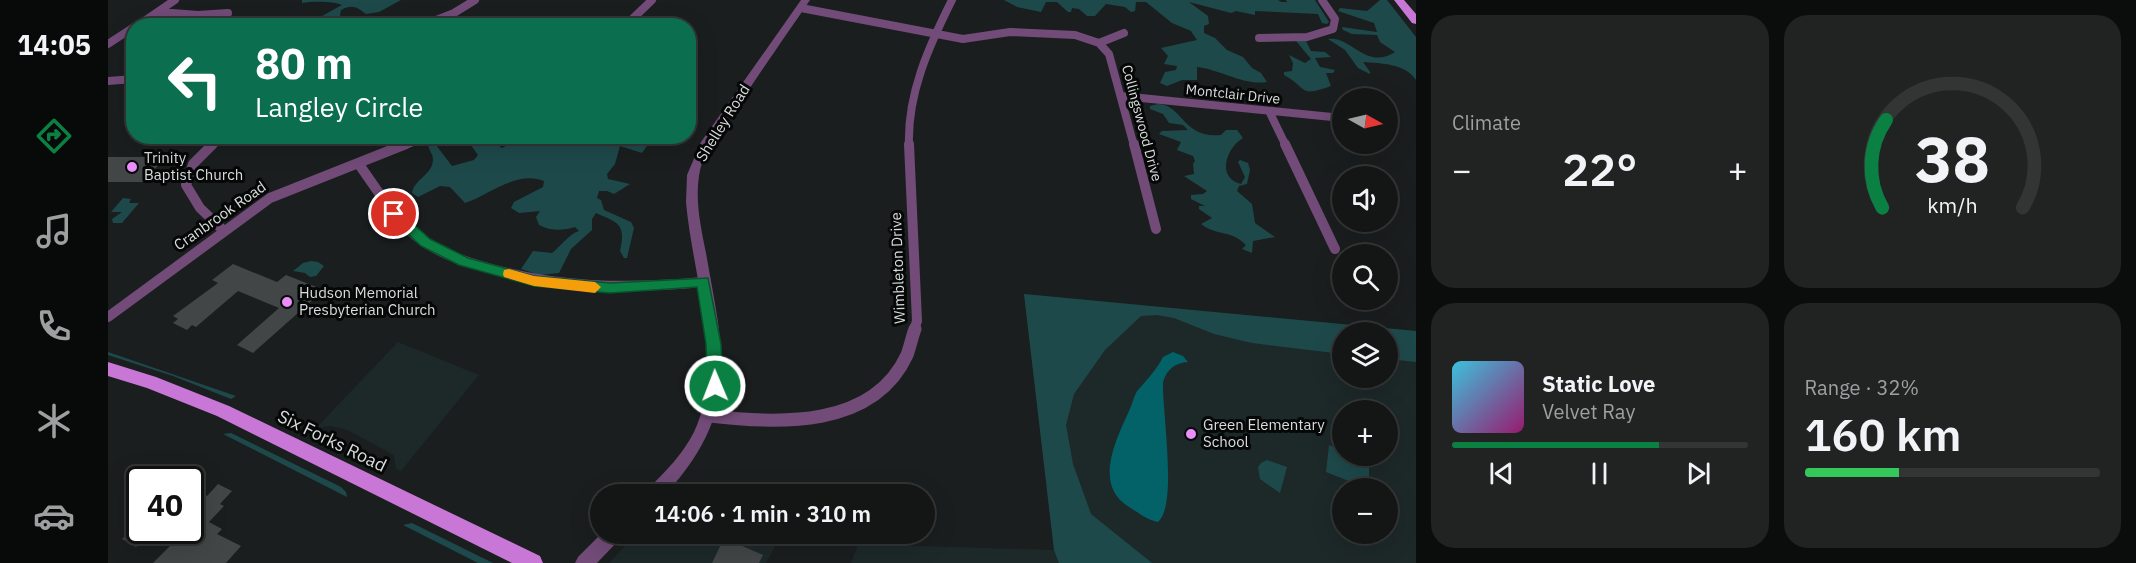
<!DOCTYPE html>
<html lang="en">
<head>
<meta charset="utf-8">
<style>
	:root { --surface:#141616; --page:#212323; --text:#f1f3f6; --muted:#9d9fa1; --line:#333535; --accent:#0b8043 }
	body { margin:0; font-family:"IBM Plex Sans",sans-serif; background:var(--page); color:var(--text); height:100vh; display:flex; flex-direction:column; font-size:22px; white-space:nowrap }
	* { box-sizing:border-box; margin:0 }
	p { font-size:20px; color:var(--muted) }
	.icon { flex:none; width:33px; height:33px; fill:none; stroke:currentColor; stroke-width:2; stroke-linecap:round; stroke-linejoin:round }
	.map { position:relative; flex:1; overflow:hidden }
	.details { display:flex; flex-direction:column; gap:15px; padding:15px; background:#0b0c0c; width:720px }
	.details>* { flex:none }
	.banner { position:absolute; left:18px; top:18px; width:570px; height:126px; border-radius:24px; box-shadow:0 6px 24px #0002,0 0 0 2px var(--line); background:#0b6e4f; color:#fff; overflow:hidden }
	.needle { width:39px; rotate:98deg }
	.fabs { position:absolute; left:1224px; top:88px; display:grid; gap:12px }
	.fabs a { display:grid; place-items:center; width:66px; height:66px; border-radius:50%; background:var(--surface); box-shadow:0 6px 24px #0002,0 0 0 2px var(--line); font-size:30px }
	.speed { position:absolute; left:18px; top:466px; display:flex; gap:12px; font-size:30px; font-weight:700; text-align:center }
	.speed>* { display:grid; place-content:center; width:78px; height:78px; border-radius:50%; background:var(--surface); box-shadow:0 6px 24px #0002,0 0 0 2px var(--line); line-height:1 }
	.speed .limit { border:3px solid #111; border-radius:9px; background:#fff; color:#111 }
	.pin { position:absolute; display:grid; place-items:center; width:51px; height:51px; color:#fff; margin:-26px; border:3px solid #fff; border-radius:50%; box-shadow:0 2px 6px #0007 }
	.me { position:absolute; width:66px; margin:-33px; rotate:359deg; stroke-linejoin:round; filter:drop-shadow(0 0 4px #0008) }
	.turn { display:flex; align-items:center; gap:21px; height:126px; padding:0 30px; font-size:27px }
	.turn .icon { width:78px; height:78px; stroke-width:2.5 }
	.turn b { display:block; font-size:42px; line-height:51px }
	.big { font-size:45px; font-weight:600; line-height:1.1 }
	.details .tile { flex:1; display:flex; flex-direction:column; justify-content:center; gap:9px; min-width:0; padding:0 21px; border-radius:24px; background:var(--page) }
	.details .dial { align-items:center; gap:0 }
	.dial svg { height:156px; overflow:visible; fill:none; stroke:var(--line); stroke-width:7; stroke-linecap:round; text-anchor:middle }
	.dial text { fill:var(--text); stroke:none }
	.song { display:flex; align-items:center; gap:18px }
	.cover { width:72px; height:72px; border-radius:9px; background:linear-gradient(135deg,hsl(190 70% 55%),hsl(320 70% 35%)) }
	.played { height:6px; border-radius:3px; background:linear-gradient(90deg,var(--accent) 70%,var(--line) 70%) }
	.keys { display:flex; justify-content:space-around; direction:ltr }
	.heat { display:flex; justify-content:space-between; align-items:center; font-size:33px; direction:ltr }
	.charge { height:9px; border-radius:4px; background:linear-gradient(90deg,#34c759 32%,var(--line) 0) }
	.details .tiles { flex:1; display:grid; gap:15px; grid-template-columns:repeat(2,1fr) }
	.trip { position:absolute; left:482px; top:484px; width:345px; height:60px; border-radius:30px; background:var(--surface); box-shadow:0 6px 24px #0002,0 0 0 2px var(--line); font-weight:600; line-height:60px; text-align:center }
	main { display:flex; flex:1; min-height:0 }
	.menu { display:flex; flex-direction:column; width:108px; justify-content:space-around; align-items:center; background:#080909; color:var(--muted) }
	.menu .icon { width:42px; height:42px }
	.menu .current { color:var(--accent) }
	.menu b { font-size:27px; color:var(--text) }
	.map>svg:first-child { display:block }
	.built { fill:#1d2829; fill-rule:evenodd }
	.green { fill:#1e494b }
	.water { fill:#026267 }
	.building { fill:#424647 }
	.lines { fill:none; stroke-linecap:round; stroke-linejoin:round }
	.minor-far2 { stroke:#724b78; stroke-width:8 }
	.minor-far1 { stroke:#724b78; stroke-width:10 }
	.minor { stroke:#724b78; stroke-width:13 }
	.tertiary { fill:#724b78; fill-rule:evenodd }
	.primary { fill:#c877d6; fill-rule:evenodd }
	.route { fill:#0b8043; stroke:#07532c; stroke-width:1.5 }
	.slow { fill:#f59e0b }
	.poi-dot { fill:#eb8dfb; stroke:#060808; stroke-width:2 }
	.labels { text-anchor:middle; stroke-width:6; stroke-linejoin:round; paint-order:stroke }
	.far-street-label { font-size:14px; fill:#dadddd; stroke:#060808 }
	.street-label { font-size:15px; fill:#dadddd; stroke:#060808 }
	.poi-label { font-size:15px; fill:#dadddd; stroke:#060808; text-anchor:start }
	.near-street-label { font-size:18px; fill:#dadddd; stroke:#060808 }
</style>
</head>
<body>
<main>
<nav class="menu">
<b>14:05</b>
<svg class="icon current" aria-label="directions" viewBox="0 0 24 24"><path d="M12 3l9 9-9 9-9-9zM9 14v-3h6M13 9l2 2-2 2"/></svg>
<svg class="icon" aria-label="music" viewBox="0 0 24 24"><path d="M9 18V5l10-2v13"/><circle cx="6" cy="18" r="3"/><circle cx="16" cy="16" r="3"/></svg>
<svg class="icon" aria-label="phone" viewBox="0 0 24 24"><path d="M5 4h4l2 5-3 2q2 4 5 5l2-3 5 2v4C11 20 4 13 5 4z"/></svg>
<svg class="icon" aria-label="climate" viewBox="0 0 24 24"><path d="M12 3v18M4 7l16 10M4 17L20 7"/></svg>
<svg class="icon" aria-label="car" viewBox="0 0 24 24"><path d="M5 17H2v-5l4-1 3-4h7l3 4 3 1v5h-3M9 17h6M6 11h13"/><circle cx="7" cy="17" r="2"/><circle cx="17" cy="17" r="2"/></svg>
</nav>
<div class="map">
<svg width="1308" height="563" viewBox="0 0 1308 563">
	<rect width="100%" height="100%" fill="#1a1e1e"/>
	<path class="built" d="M916 294 1308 331V563H743L750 544 946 550ZM1234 333H1280V378H1234ZM1234 411H1280V456H1234ZM1234 489H1280V534H1234Z
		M290 342 371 375 293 471 288 469 286 455 239 430 222 426 208 428Z
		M528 534H648L663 543H669L658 563H501Z"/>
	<path class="green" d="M194 0H293L271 12 258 14C249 7 244 4 233 10 231 18 234 22 223 25L214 16 234 5C226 1 204 1 194 3Z
		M896 0H1170L1173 2H1179L1178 0H1207L1221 22 1219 24 1214 23 1210 14 1147 11V15L1128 11 1123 13 1081 2 1100 16 1101 24 1096 26V33L1107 38 1119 50 1135 57 1144 68 1153 73 1159 82C1136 86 1111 69 1089 67V80H1074L1059 86 1052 83 1057 72 1068 70 1069 66 1056 64 1060 56 1053 48 1089 40 1083 31 1064 23 1038 2H1028L1027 11 1023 12 1017 7 998 4 987 16H979L971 9 964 8 963 12H960L949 2H938L933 12 909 7Z
		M1272 0H1279L1308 37V80C1298 64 1273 63 1255 62L1262 72V74L1250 68 1237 50 1220 39C1243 35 1258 71 1287 52L1272 42 1269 35 1244 34 1235 30 1234 27 1269 32 1266 23 1230 11 1232 8 1259 11Z
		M1188 41H1198L1203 51 1217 52 1223 57 1207 58 1212 67 1227 70 1225 73H1218L1223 86C1190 98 1200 88 1176 75V72L1184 71 1185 63 1181 55 1197 63 1203 59Z
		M1050 104C1075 105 1075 139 1113 135L1118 130H1129L1135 138C1118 148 1108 178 1133 184L1137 177 1130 162 1132 160 1140 163 1142 170 1139 184 1131 186 1129 191 1144 204 1147 223 1167 237 1145 241 1144 253 1134 249 1138 245C1122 229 1111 237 1093 224L1104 218 1091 209V206H1097L1083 199V195L1095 194 1099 191 1076 176 1086 174 1085 164 1087 161 1085 156 1069 150 1073 142 1051 134 1054 131 1080 130 1075 125 1061 123 1055 114 1042 109V106Z
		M360 137H388L386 142 394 148 415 137H540L541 143 534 153 512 146 507 164 499 174 500 179 522 184 506 194 499 191H491L489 198 493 200 496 210 523 222 526 228 519 258H516L512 251C518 224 511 223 488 213L484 219V230L463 249 451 273 432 275 413 269 425 251 444 253C452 247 462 233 471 231L467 227C453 231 444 231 431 225L428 217 432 211 411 213 403 208 406 202 435 187 436 181C409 170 381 195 357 203L342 187 332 186 310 197 304 193C306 179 325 175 325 159 325 154 321 151 320 145H328L344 166 366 160 370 155 360 141Z
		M15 198 23 199 21 203H31L14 223H5L4 219 14 212H3Z
		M203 261 210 262 216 266 208 276 202 277 197 273 185 271 195 263Z
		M916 294 1308 331V362L1280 359V333H1234V354L1144 343 1106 334 1066 318 1049 315 1033 316 997 350 966 394 958 425 965 464 983 514 1044 563H951L946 550Z
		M0 352 128 396 123 399 65 376 0 355Z
		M123 433 233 487 238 492 239 497 115 434Z
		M1221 445 1234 451V456H1247L1261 462V489L1218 472Z
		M1159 460 1179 467 1172 493 1152 479 1150 467 1153 463Z
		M304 523 385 563H370L295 525Z"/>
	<path class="water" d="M1065 352 1075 356 1080 362C1067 363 1059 369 1055 382 1054 411 1070 505 1050 522 1039 520 1031 513 1021 507 985 485 1008 440 1021 411 1024 405 1026 395 1030 390 1039 380 1049 369 1055 357Z"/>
	<path class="building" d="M0 157H57L36 182H0Z
		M125 264 169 282 178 275 216 290 145 353 129 345 171 308 130 291 88 327 84 325 79 330 65 323 70 319 65 316 110 283 104 280Z
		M110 484 124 491 112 504 116 506 101 522 114 529 109 534 133 546 118 563H45L62 546 42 534 28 547 14 539 32 522V531H82V487L99 496Z
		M616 538 655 555 651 563H604Z"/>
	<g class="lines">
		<path class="minor-far2" d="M693 8 855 39 902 32 967 35 991 43 1001 54 1026 146
			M51 12 90 15 120 13
			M29 26 67 0
			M313 26 346 13 367 0
			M517 26 544 0
			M1151 38 1199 37 1225 29 1227 19 1214 0
			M991 43 1016 33
			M0 44 26 27
			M0 81 26 79
			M1013 96 1234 118
			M1161 111 1178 146
			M103 146 113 136
			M295 146 320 136
			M801 146C799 94 821 46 844 0"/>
		<path class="minor-far1" d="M105 144 85 164 78 185 92 208 115 230
			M801 144 809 321 806 330
			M1026 144 1048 229
			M1177 144 1227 249
			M250 163C268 188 284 215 307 235 326 251 349 259 373 266 446 288 519 289 595 282
			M0 317 162 198 298 144"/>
		<path class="minor" d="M602 416C669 424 765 429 799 355 802 347 804 337 807 329"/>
		<path class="tertiary" d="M693 0H702C681 31 659 62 638 94 620 119 596 144 591 176 587 201 593 228 598 253 616 356 634 410 557 495H537L540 489C557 472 575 454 586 432 618 364 584 274 578 202L579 175 593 142Z
			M493 534H514L511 540 489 563H467L470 557Z"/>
		<path class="primary" d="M1286 0H1296L1308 14V24L1304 23Z
			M0 362 48 377 121 406 432 556 435 563H404L109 416 39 388 0 376Z"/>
	</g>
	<path class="route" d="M286 210 291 211 322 239 360 258 426 276 502 283 600 278 613 344 615 386 612 390 607 392 602 390 599 386 598 344 589 287 502 293 426 286 351 265 313 246 282 217 280 214Z"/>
	<path class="slow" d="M401 269 426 276 487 282 493 287 487 293 426 286 396 277 395 274 396 270Z"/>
	<g class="poi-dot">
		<circle cx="24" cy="167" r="6"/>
		<circle cx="179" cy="302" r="6"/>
		<circle cx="1083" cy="434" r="6"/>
	</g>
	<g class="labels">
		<g class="far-street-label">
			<text transform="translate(1125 94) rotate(6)" y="5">Montclair Drive</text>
			<text transform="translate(1034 123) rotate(75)" y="5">Collingswood Drive</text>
		</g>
		<g class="street-label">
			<text transform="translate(615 123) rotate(-58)" y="5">Shelley Road</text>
			<text transform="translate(112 216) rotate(-35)" y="5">Cranbrook Road</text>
			<text transform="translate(790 268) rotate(-92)" y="5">Wimbleton Drive</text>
		</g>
		<g class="poi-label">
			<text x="36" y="163">Trinity<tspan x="36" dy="17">Baptist Church</tspan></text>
			<text x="191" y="298">Hudson Memorial<tspan x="191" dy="17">Presbyterian Church</tspan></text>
			<text x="1095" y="430">Green Elementary<tspan x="1095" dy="17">School</tspan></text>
		</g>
		<g class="near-street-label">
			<text transform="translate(224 441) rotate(26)" y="6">Six Forks Road</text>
		</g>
	</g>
</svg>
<div class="fabs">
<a><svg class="needle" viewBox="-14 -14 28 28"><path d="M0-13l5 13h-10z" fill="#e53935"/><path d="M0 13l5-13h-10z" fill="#9d9fa1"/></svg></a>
<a><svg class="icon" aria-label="sound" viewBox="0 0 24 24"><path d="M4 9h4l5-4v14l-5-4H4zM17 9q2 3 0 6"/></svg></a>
<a><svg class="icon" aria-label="search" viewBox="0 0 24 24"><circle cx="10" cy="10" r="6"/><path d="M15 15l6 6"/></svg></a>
<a><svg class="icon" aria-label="layers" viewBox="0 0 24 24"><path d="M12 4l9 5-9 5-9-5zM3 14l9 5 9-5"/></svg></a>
<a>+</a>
<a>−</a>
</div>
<div class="speed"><div class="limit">40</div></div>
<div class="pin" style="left:286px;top:214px;background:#d93025"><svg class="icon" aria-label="arrive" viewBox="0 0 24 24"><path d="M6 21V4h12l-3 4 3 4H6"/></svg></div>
<svg class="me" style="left:607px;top:386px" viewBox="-20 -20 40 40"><circle r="17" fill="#0b8043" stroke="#fff" stroke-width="3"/><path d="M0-11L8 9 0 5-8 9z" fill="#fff"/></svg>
<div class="trip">14:06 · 1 min · 310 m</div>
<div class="banner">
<div class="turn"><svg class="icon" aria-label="left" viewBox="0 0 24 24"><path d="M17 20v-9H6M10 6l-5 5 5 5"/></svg><div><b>80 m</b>Langley Circle</div></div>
</div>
</div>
<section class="details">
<div class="tiles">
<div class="tile"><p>Climate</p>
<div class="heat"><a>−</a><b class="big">22°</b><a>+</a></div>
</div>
<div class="tile dial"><svg viewBox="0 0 100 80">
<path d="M14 69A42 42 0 1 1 86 69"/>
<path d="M14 69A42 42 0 0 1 16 24" stroke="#0b8043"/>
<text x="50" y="56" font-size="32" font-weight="700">38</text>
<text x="50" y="72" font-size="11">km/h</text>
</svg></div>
<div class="tile">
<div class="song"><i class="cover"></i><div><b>Static Love</b><p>Velvet Ray</p></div></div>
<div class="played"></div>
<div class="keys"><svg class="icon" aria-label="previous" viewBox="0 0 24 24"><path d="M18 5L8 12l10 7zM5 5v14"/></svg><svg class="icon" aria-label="pause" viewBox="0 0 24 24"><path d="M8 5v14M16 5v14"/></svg><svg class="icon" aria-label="next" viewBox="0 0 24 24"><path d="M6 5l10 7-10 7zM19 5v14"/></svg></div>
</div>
<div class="tile"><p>Range · 32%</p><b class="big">160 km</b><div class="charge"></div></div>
</div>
</section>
</main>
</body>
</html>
